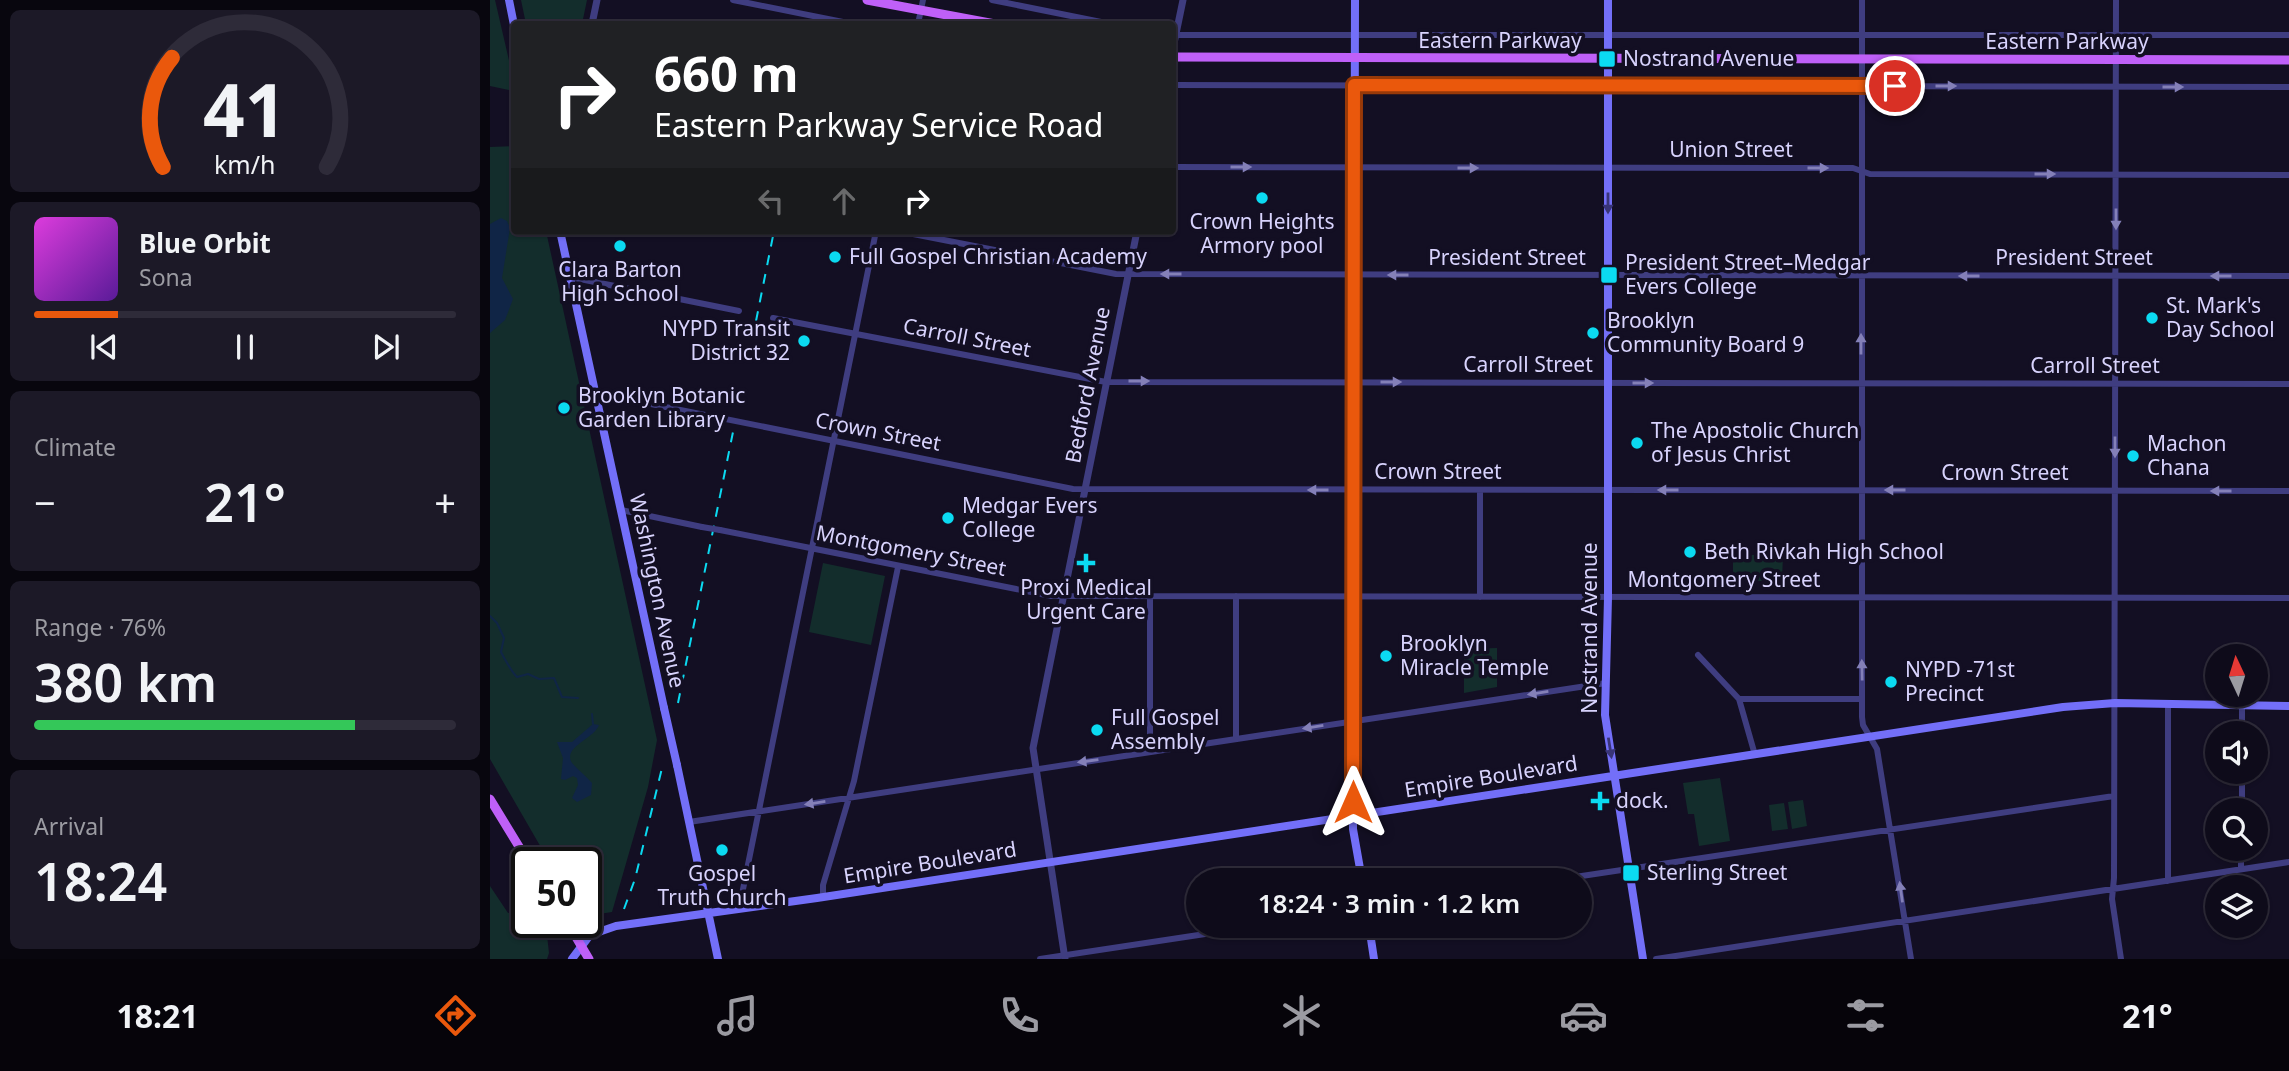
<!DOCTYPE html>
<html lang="en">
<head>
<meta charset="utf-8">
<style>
	:root { --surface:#0e0b1a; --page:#1c1927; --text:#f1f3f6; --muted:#9b9ba2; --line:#2e2b39; --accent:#ea580c }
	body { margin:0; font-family:"Noto Sans",sans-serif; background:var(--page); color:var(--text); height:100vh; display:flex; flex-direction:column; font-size:26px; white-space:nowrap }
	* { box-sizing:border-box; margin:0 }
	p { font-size:23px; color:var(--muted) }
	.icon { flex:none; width:38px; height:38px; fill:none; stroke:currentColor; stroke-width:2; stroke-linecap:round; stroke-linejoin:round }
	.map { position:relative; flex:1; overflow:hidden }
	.sheet { display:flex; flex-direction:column; gap:10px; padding:10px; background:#08060e; width:490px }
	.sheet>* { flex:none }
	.hud { position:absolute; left:21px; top:21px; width:665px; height:214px; border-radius:7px; box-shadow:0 2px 5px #0004,0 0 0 2px var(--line); background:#202124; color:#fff; overflow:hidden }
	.needle { width:46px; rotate:356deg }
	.fabs { position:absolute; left:1715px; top:644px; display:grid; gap:14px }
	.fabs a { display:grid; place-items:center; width:63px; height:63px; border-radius:50%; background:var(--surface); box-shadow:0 2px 5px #0004,0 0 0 2px var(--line); font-size:35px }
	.speed { position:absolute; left:21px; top:847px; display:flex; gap:14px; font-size:35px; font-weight:700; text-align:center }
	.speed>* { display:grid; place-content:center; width:91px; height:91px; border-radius:50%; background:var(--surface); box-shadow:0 2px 5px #0004,0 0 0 2px var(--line); line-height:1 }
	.speed .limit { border:4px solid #111; border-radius:10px; background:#fff; color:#111 }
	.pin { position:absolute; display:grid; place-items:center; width:60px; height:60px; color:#fff; margin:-30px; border:4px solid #fff; border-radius:50%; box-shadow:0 2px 7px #0007 }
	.me { position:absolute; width:77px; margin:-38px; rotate:0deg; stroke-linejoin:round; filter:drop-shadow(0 0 5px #0008) }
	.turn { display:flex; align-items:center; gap:24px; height:147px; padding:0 28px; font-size:32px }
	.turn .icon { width:91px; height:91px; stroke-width:2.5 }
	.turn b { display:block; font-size:49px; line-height:60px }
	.lanes { display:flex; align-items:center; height:66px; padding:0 28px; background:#0003; justify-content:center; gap:35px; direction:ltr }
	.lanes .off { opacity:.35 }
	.big { font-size:52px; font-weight:600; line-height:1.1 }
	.sheet .card { flex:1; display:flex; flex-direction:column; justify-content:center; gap:10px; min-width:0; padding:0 24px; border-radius:10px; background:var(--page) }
	.sheet .dial { align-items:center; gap:0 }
	.dial svg { height:182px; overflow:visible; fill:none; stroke:var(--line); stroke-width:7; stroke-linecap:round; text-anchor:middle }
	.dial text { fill:var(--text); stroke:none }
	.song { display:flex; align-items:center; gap:21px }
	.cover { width:84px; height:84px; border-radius:10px; background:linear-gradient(135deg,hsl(300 70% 55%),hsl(270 70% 35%)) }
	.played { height:7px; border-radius:4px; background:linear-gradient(90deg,var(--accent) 20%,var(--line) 20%) }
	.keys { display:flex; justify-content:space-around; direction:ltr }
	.heat { display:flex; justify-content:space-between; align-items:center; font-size:38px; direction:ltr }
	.charge { height:10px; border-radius:5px; background:linear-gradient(90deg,#34c759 76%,var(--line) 0) }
	.trip { position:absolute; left:696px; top:868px; width:406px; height:70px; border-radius:35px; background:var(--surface); box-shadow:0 2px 5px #0004,0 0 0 2px var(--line); font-weight:600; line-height:70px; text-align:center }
	.dock { display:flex; height:112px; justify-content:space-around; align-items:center; background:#06040a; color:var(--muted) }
	.dock .icon { width:49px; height:49px }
	.dock .active { color:var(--accent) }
	.dock b { font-size:32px; color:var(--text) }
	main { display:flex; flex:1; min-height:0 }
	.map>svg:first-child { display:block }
	.green { fill:#132d2c }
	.water { fill:#102546 }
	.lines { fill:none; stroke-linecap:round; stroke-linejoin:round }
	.stream { stroke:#102546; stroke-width:2 }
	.minor { stroke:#3f3d80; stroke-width:6 }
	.tertiary { stroke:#3f3d80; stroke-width:7 }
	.secondary { stroke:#736ff8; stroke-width:8 }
	.primary { stroke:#bf60f8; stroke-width:9 }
	.rail { stroke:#0bdaf1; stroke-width:2; stroke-dasharray:10 9; stroke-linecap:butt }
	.minor-bridge { stroke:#3f3d80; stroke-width:6 }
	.secondary-bridge { stroke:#736ff8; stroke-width:8 }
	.oneway { fill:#8480b8 }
	.oneway2 { fill:#393578 }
	.route-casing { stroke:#983908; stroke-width:18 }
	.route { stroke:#ea580c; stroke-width:12 }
	.poi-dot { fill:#0bdaf1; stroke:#130f23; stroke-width:2.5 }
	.labels { text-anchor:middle; stroke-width:7; stroke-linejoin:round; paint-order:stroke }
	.street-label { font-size:21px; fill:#d8d3fd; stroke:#130f23 }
	.poi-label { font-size:21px; fill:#d8d3fd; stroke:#130f23; text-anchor:start }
</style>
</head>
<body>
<main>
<section class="sheet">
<div class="card dial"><svg viewBox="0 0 100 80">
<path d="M14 69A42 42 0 1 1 86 69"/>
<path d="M14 69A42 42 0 0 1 18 21" stroke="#ea580c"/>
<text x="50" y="56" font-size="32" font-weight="700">41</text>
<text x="50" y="72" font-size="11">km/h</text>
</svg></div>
<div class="card">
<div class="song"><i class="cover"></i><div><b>Blue Orbit</b><p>Sona</p></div></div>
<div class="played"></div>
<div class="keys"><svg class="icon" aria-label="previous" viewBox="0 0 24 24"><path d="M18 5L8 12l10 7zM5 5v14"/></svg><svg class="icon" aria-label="pause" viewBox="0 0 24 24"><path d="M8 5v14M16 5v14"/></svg><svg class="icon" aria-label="next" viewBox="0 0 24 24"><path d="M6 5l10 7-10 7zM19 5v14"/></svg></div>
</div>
<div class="card"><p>Climate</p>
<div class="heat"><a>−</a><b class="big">21°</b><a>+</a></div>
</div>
<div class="card"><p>Range · 76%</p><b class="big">380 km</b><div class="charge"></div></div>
<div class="card"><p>Arrival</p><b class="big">18:24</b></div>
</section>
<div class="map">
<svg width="1799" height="959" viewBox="0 0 1799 959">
	<rect width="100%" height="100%" fill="#130f23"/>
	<path class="green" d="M0 0H5L24 82V94V91L0 86Z
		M31 0H97L92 24H36Z
		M24 146V231H56L167 740 158 787 122 912 96 916V863H60L0 759V147Z
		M1243 555H1293L1292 581H1243Z
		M333 563 395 576 381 645 319 632Z
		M1007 648V687L974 693V649Z
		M1230 778 1240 841 1209 846 1204 814H1198L1193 783Z
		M1313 800 1317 826 1302 829 1298 802Z
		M1294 803 1298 829 1282 831 1279 805Z
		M0 886 18 913H37V922H53L56 926 59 953 57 959H0Z"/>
	<path class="water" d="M11 218 17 221 20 228 12 278 23 299 15 320 0 333V224Z
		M103 724 109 725C104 739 72 747 82 763 88 770 96 776 102 783L101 795 87 802 82 798 88 785 87 778 83 776 75 780 71 779 73 758 67 742H82Z"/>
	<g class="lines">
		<path class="stream" d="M0 616 7 623 14 638 11 652C14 658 23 674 27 677L38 674 49 679 64 678 72 697 88 698
			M102 714 103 724"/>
		<path class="minor" d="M243 0 363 24
			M502 0 621 24
			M1372 0V717L1373 725 1387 749 1421 959
			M1626 0 1624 878 1622 899 1631 959
			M428 24 433 0
			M682 35H1799
			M682 85 1799 87
			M682 167 1363 168 1380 174 1799 175
			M408 231 626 274 1799 276
			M80 277 249 311
			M283 318 616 382 1799 384
			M106 393 583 489 1799 491
			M990 490V597
			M131 510 212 527
			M230 530 561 596 1799 598
			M1208 655 1249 699 1265 755
			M1249 699H1372
			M1752 706V733
			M746 739V596
			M660 752V596
			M1752 810V772
			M199 822 1116 683
			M1751 869V849
			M1065 880 1624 796
			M1678 881V704
			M333 897V885L364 781 408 567
			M249 909 386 231
			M550 959 768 926
			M1166 959 1799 862"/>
		<path class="tertiary" d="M102 24 107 0
			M682 53 693 0
			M575 959 543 748 647 231"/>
		<path class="secondary" d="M19 0 24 25
			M865 0 863 802V829L872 880
			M1118 0V598L1115 715 1153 959
			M70 231 174 708
			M187 765 228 959
			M879 926 884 959
			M82 959 100 935 126 926 327 898 1573 707 1625 703 1799 706"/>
		<path class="primary" d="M377 0 505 24
			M682 57 1799 60
			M0 799 39 863
			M77 922 99 959"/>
		<path class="rail" d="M266 321 284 231
			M188 703 243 432
			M134 909 145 879 173 764"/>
		<path class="minor-bridge" d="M212 527 230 530"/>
		<path class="secondary-bridge" d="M174 708 187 765"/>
	</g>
	<defs><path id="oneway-solid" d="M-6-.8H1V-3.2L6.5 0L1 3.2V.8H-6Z" transform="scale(1.75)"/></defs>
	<g class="oneway">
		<use href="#oneway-solid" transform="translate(1456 86)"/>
		<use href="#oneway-solid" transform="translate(1683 87)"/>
		<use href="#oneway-solid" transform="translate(751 167)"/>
		<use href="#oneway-solid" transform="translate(978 168)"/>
		<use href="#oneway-solid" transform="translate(1328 168)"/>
		<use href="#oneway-solid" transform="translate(1555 174)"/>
		<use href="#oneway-solid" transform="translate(1626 219) rotate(90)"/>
		<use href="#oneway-solid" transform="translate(681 274) rotate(-180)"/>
		<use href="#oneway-solid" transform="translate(908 275) rotate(-180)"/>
		<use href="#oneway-solid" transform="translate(1479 276) rotate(-180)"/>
		<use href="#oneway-solid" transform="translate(1731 276) rotate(-180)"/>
		<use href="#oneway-solid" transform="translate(1371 344) rotate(-90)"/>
		<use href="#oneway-solid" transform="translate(649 381)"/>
		<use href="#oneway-solid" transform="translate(901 382)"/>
		<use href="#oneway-solid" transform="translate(1153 383)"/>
		<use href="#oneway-solid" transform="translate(1625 447) rotate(90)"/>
		<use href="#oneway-solid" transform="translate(828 490) rotate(-180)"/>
		<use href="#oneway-solid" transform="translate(1178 490) rotate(-180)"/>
		<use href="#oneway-solid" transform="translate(1405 490) rotate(-180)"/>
		<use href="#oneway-solid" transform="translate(1731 491) rotate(-180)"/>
		<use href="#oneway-solid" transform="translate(1372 670) rotate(-91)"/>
		<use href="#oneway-solid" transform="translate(1048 693) rotate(171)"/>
		<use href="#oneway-solid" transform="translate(823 727) rotate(171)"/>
		<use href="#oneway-solid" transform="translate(598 761) rotate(172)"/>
		<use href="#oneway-solid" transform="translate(325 803) rotate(171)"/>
		<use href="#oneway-solid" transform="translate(1411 892) rotate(-98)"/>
	</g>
	<g class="oneway2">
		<use href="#oneway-solid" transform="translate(1118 203) rotate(90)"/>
		<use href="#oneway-solid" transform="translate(1120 748) rotate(81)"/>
	</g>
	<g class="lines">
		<defs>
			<path id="route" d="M863 802 864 85 1405 86"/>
		</defs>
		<use href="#route" class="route-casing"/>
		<use href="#route" class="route"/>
	</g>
	<g class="poi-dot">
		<rect x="1108" y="50" width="18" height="18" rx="3.5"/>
		<circle cx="772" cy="198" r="7"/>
		<circle cx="130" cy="246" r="7"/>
		<circle cx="345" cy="257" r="7"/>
		<rect x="1110" y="266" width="18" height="18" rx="3.5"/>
		<circle cx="1662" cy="318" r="7"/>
		<circle cx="1103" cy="333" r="7"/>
		<circle cx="314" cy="341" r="7"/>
		<circle cx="74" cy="408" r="7"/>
		<circle cx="1147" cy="443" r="7"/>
		<circle cx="1643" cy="456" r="7"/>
		<circle cx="458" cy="518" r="7"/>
		<circle cx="1200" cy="552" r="7"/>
		<path d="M592.5 552.5h7v7h7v7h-7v7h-7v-7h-7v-7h7z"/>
		<circle cx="896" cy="656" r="7"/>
		<circle cx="1401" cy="682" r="7"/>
		<circle cx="607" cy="730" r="7"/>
		<path d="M1106.5 790.5h7v7h7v7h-7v7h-7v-7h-7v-7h7z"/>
		<circle cx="232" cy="850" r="7"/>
		<rect x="1132" y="864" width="18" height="18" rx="3.5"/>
	</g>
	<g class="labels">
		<g class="street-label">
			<text x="1010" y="48">Eastern Parkway</text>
			<text x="1577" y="49">Eastern Parkway</text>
			<text x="1241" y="157">Union Street</text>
			<text x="1017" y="265">President Street</text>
			<text x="1584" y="265">President Street</text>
			<text transform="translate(477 338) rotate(11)" y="7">Carroll Street</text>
			<text x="1038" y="372">Carroll Street</text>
			<text x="1605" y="373">Carroll Street</text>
			<text transform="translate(598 385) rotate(-79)" y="7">Bedford Avenue</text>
			<text transform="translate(388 432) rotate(11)" y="7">Crown Street</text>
			<text x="948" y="479">Crown Street</text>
			<text x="1515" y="480">Crown Street</text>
			<text transform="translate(421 551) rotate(11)" y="7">Montgomery Street</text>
			<text x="1234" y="587">Montgomery Street</text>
			<text transform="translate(167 591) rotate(78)" y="7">Washington Avenue</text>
			<text transform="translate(1100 628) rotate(-90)" y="7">Nostrand Avenue</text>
			<text transform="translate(1001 777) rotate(-9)" y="7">Empire Boulevard</text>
			<text transform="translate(440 863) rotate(-9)" y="7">Empire Boulevard</text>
		</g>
		<g class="poi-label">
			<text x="1133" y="66">Nostrand Avenue</text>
			<text x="772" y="229" text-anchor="middle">Crown Heights<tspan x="772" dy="24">Armory pool</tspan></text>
			<text x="359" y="264">Full Gospel Christian Academy</text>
			<text x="1135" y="270">President Street–Medgar<tspan x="1135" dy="24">Evers College</tspan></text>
			<text x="130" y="277" text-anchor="middle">Clara Barton<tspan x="130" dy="24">High School</tspan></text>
			<text x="1676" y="313">St. Mark's<tspan x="1676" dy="24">Day School</tspan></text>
			<text x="1117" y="328">Brooklyn<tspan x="1117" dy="24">Community Board 9</tspan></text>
			<text x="300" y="336" text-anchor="end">NYPD Transit<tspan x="300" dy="24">District 32</tspan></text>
			<text x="88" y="403">Brooklyn Botanic<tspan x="88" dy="24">Garden Library</tspan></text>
			<text x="1161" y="438">The Apostolic Church<tspan x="1161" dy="24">of Jesus Christ</tspan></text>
			<text x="1657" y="451">Machon<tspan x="1657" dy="24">Chana</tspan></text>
			<text x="472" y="513">Medgar Evers<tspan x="472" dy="24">College</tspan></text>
			<text x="1214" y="559">Beth Rivkah High School</text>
			<text x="596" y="595" text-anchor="middle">Proxi Medical<tspan x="596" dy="24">Urgent Care</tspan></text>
			<text x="910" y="651">Brooklyn<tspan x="910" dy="24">Miracle Temple</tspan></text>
			<text x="1415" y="677">NYPD -71st<tspan x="1415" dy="24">Precinct</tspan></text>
			<text x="621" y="725">Full Gospel<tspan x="621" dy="24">Assembly</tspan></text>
			<text x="1126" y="808">dock.</text>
			<text x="1157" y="880">Sterling Street</text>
			<text x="232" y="881" text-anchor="middle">Gospel<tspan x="232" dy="24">Truth Church</tspan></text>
		</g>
	</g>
</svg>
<div class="fabs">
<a><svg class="needle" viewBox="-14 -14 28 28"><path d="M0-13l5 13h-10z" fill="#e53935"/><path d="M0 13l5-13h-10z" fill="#9b9ba2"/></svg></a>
<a><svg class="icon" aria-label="sound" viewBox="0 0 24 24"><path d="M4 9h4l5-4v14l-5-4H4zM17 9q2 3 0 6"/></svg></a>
<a><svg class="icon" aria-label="search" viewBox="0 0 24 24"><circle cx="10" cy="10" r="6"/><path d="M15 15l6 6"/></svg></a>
<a><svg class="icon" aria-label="layers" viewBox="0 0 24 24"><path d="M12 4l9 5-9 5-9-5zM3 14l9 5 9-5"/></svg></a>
</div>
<div class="speed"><div class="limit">50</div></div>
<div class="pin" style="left:1405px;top:86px;background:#d93025"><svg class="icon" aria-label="arrive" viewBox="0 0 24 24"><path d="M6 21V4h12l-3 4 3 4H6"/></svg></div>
<svg class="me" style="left:863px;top:802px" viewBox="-20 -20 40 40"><path d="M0-17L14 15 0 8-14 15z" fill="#ea580c" stroke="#fff" stroke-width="4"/></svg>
<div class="trip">18:24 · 3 min · 1.2 km</div>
<div class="hud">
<div class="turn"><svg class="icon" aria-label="right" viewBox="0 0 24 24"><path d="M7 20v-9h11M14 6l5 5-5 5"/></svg><div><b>660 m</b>Eastern Parkway Service Road</div></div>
<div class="lanes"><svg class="icon off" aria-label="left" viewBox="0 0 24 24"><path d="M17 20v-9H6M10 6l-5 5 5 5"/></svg><svg class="icon off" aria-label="ahead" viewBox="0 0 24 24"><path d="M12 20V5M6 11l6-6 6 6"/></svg><svg class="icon" aria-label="right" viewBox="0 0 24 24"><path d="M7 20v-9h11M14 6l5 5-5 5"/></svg></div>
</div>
</div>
</main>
<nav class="dock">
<b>18:21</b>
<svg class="icon active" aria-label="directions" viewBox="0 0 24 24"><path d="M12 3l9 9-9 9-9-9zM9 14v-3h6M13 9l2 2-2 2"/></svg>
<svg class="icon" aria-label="music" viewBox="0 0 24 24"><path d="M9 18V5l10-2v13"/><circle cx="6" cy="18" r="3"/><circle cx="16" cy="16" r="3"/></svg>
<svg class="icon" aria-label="phone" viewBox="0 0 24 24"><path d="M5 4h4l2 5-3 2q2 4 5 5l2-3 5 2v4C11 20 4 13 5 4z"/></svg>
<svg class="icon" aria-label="climate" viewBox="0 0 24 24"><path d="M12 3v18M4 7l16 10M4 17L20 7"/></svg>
<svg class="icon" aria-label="car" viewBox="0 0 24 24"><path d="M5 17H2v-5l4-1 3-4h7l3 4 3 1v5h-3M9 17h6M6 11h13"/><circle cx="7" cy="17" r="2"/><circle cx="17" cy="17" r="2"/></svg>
<svg class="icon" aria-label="filters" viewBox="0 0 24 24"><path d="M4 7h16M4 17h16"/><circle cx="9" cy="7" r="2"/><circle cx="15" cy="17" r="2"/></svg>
<b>21°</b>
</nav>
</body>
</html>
